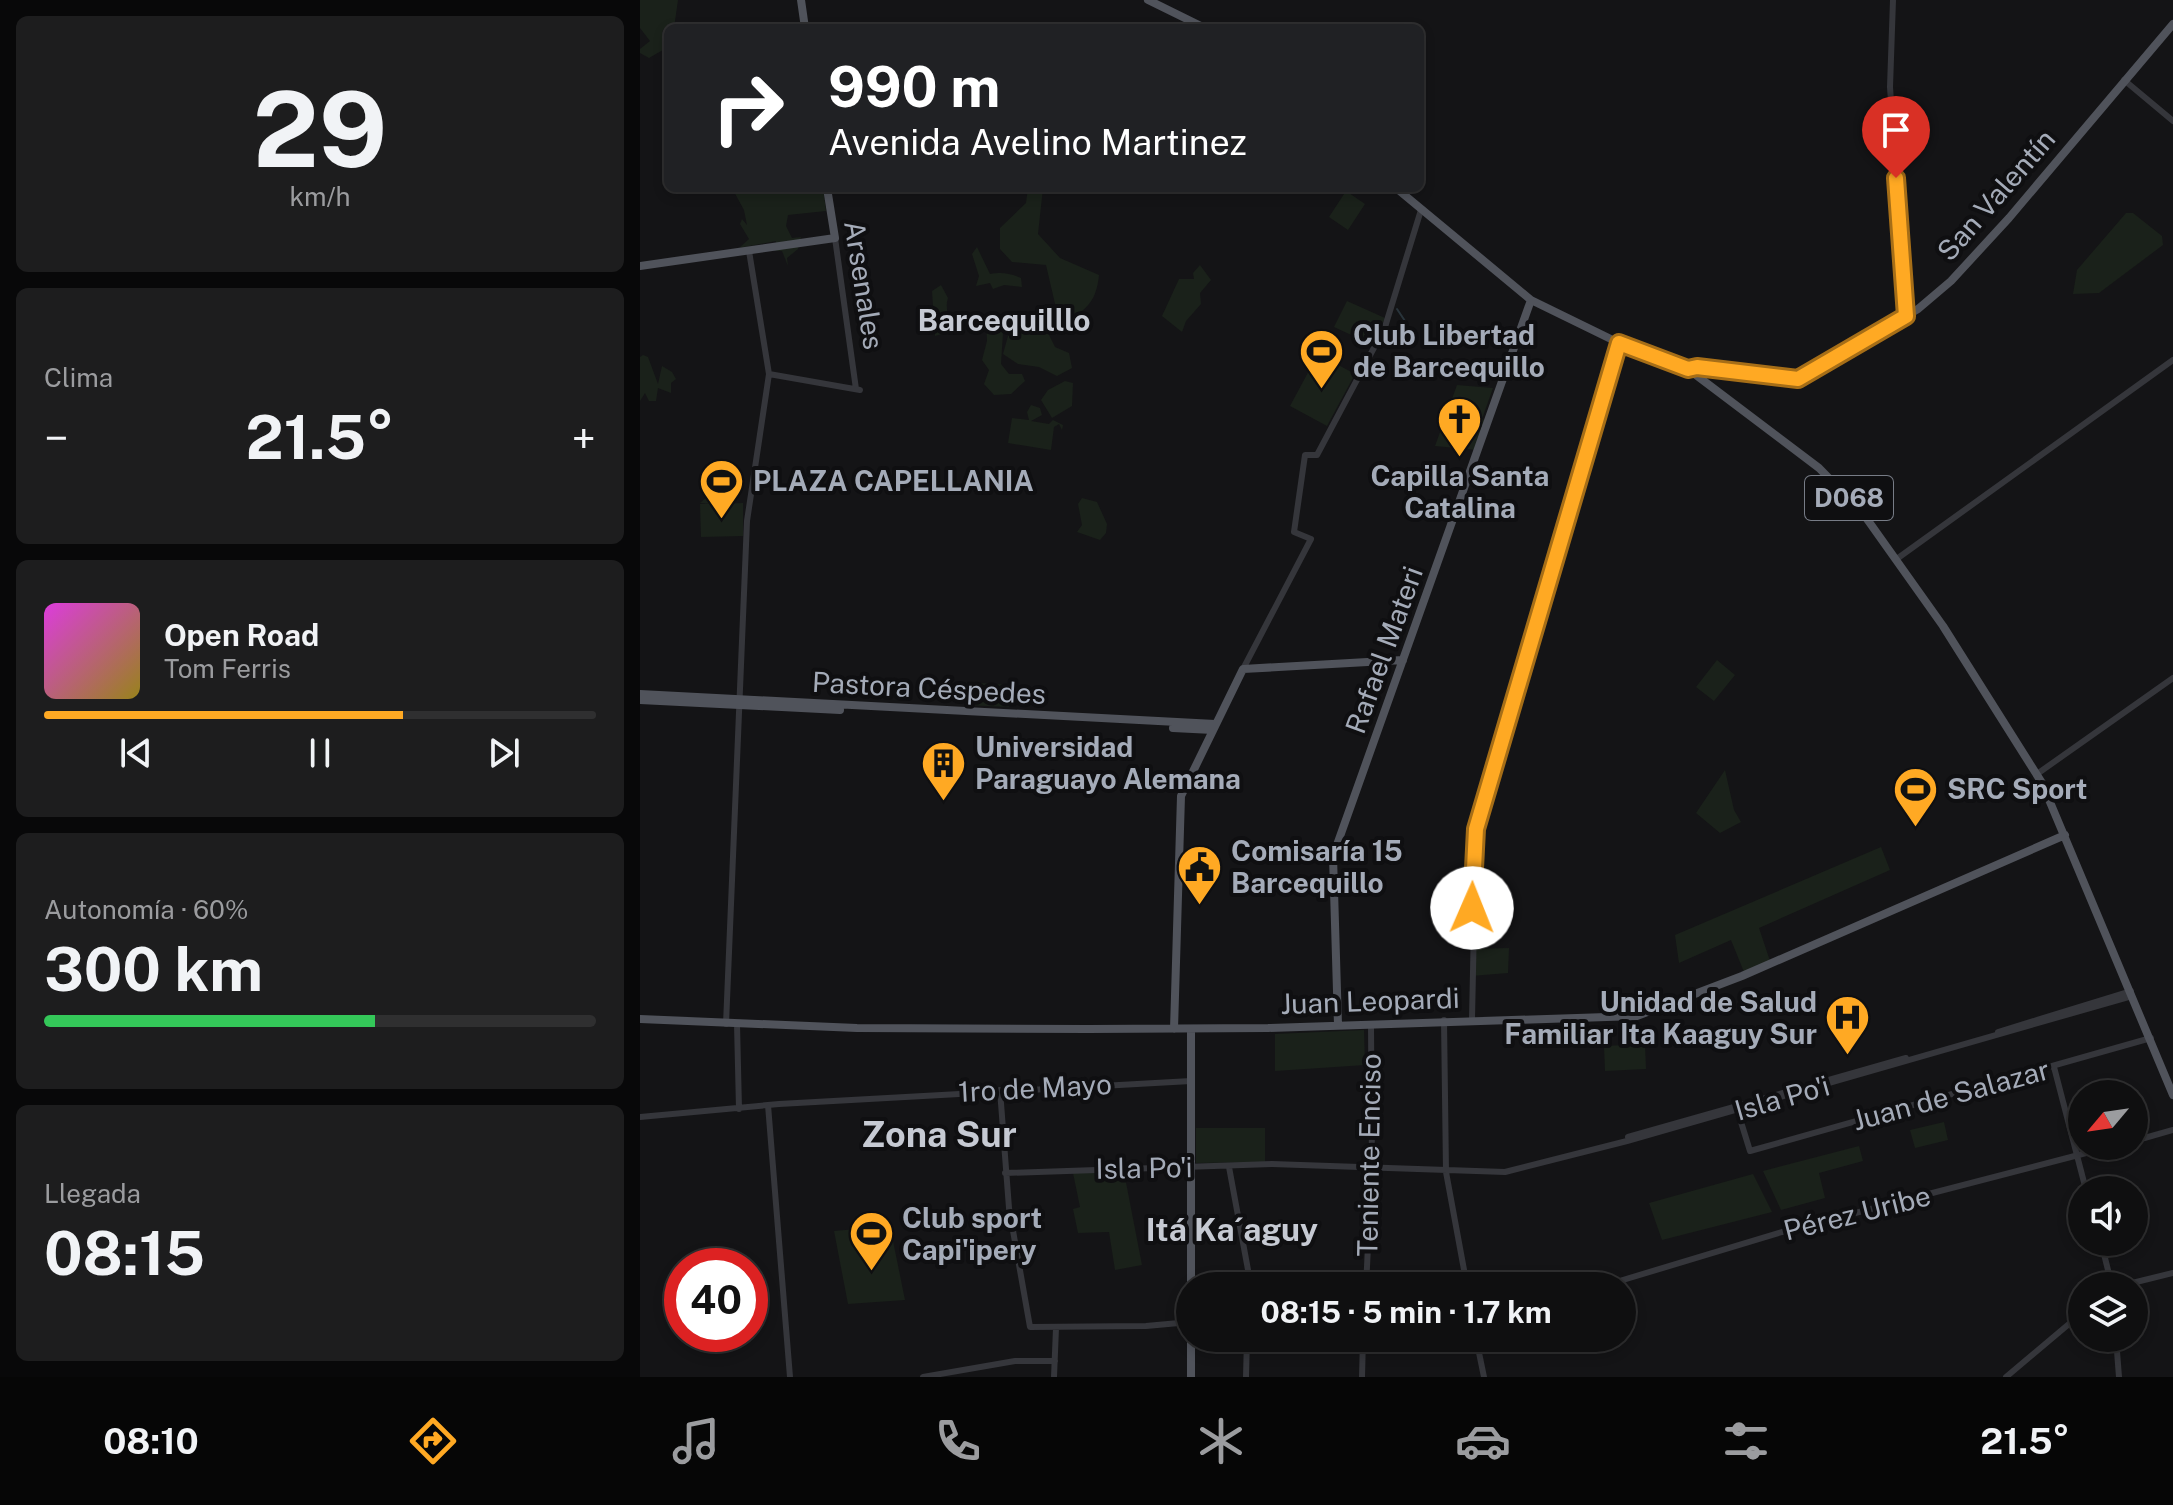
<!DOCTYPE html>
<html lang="es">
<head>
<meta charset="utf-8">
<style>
	:root { --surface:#0f0f10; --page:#1d1d1e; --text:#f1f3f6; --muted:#9b9c9f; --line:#2f2f30; --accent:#ffa923 }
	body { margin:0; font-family:"Public Sans",sans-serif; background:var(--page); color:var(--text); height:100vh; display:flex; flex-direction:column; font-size:30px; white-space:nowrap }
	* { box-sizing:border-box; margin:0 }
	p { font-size:26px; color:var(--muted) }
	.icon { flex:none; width:44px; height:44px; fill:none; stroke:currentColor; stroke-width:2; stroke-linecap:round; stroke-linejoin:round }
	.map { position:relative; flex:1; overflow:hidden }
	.panel { display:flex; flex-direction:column; gap:16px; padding:16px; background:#080809; width:640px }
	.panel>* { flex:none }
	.guide { position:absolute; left:24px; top:24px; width:760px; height:168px; border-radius:12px; box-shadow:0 4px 12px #0003,0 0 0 2px var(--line); background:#202124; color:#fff; overflow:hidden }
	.needle { width:52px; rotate:241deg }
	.tools { position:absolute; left:1428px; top:1080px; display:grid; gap:16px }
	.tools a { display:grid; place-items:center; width:80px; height:80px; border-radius:50%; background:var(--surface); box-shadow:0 4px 12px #0003,0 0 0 2px var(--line); font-size:40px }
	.speed { position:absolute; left:24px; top:1248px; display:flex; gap:16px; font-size:40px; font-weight:700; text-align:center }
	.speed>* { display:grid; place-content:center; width:104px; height:104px; border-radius:50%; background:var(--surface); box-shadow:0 4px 12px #0003,0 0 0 2px var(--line); line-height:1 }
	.speed .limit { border:12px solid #d22; background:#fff; color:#111 }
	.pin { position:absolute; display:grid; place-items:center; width:68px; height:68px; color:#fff; margin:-82px -34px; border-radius:50% 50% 50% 0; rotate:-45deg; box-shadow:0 0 8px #0007 }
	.pin .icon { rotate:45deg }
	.me { position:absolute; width:88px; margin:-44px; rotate:1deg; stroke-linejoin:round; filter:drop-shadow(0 0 6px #0008) }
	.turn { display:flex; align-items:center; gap:28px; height:168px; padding:0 32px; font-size:36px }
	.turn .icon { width:104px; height:104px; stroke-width:2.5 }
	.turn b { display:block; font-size:56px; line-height:68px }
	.big { font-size:60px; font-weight:700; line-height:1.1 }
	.panel .card { flex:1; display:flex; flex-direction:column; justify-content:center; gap:12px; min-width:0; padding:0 28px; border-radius:12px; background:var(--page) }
	.panel .dial { align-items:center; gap:0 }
	.dial b { font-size:104px; line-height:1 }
	.song { display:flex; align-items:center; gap:24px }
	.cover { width:96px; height:96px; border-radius:12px; background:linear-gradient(135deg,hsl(300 70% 55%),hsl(50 70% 35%)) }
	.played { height:8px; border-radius:4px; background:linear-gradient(90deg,var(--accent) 65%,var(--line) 65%) }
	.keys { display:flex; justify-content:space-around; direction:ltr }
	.heat { display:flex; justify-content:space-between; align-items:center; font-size:44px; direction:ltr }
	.charge { height:12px; border-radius:6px; background:linear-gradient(90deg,#34c759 60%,var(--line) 0) }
	.trip { position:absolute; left:536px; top:1272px; width:460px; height:80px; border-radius:40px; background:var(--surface); box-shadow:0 4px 12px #0003,0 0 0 2px var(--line); font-weight:700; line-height:80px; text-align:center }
	.tab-bar { display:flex; height:128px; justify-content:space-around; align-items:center; background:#060606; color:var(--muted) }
	.tab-bar .icon { width:56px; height:56px }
	.tab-bar .active { color:var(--accent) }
	.tab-bar b { font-size:36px; color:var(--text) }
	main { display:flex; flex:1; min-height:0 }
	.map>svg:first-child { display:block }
	.green { fill:#1a211a }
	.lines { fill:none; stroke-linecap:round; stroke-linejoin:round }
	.stream { stroke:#29343b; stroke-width:2 }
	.minor { stroke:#35363b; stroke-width:6 }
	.major { stroke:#50535b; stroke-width:8 }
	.route-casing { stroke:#a66e17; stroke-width:20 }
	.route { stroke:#ffa923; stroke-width:14 }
	.labels { text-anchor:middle; stroke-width:8; stroke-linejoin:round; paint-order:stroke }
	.shield { fill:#0f0f11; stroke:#777c86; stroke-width:2 }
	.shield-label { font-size:26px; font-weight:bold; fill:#a4abb8 }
	.street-label { font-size:28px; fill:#a4abb8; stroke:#0f0f11 }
	.poi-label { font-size:28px; font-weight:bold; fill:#a4abb8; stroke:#0f0f11; text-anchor:start }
	.neighbourhood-label { font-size:30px; font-weight:bold; fill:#c6cad3; stroke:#0f0f11 }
	.quarter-label { font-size:32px; font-weight:bold; fill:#c6cad3; stroke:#0f0f11 }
	.district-label { font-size:36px; font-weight:bold; fill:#c6cad3; stroke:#0f0f11 }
</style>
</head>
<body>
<main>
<section class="panel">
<div class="card dial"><b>29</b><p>km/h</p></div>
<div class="card"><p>Clima</p>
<div class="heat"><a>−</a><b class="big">21.5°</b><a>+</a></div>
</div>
<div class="card">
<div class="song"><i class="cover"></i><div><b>Open Road</b><p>Tom Ferris</p></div></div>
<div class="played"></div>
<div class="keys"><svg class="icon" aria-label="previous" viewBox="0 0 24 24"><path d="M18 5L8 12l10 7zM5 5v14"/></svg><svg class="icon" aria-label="pause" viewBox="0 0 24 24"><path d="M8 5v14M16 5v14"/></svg><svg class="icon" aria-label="next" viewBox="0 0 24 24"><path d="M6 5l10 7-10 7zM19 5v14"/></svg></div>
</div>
<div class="card"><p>Autonomía · 60%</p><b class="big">300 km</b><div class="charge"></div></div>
<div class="card"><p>Llegada</p><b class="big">08:15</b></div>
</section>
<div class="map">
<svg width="1533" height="1377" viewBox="0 0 1533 1377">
	<rect width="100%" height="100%" fill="#141416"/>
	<path class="green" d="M0 0H38L34 28 24 29 22 32 28 36V47L9 58 0 53V49L10 41 0 28Z
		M92 188H183L186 211 148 215 146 226 152 238 161 237 158 249 147 258 148 266 142 251H134L136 241 99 248 109 239 100 224 102 219 107 225 104 210Z
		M388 188H403L398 234 420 258 459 275C457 295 451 307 433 317L416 308 406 265 372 262 360 249V228L386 203Z
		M706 191 725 204 708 230 689 217Z
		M1486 213H1493L1522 236 1523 245 1459 293 1433 294 1437 270Z
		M337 247 350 274C362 272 369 273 381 278L382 287 364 285 353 289 350 283 336 286 339 276 332 254Z
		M560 265 571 280 560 293 561 304 546 321 542 332 522 316 539 279H554L553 273Z
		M301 285 308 298C304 309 311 320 309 332L295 336 292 291Z
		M707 301 745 318 733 345 694 327Z
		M352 318 363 333 361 364 369 374H382L385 381 371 394 354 395 344 384 349 370 342 360 347 341 346 320Z
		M397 327 406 329 415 347 429 353 432 368 417 376 399 367 378 364 363 354 368 336 378 330 390 332Z
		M678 354 715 374 687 426 650 406Z
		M3 355 8 357 18 384 22 366 32 372 36 379 31 383V393L18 388 16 401H9L5 393 0 401V357Z
		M425 381 433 383 432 406 412 418 401 400 408 390Z
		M817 385 853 388 842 419 846 421 837 450 795 446Z
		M391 405 400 408 402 415 391 421 409 424 413 420 423 425 422 430 419 424 414 427 411 450 368 443 372 418 389 420 387 412Z
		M67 497 76 499V504L103 503V536L61 537 60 504H71L60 503Z
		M442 498 457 502 467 524 466 533 460 540 437 532 442 525 438 504Z
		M1077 660 1095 675 1074 701 1056 687Z
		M326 682 370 685 369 707 325 705Z
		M1085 770 1094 810 1101 822 1080 833 1056 813Z
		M1241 847 1250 870 1119 928 1130 961 1104 972 1091 940 1039 963 1035 935Z
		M869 948 868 973 831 976 832 949Z
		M724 1030 725 1065 635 1071V1034Z
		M1005 1044 1006 1069 965 1071 964 1046Z
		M1304 1122 1308 1140 1275 1148 1270 1130Z
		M556 1128H625V1162L556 1163Z
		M1219 1146 1223 1161 1179 1173 1185 1198 1141 1210 1123 1171Z
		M484 1172 502 1265 475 1270 469 1232 438 1233 433 1209 440 1207 433 1173Z
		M1113 1174 1132 1212 1022 1240 1009 1203Z
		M250 1226 265 1300 208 1304 194 1231Z"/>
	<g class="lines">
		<path class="stream" d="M757 309 765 321 761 348"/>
		<path class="minor" d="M1253 0 1250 87 1266 316
			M1484 80 1533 121
			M195 238 216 389
			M129 374 220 390
			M1258 558 1533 360
			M603 669 671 539 654 532 665 455H677L745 327 781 210
			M1397 774 1533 678
			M832 1019 836 829 979 343
			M804 1020 806 1172 827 1286
			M86 1024 107 521 129 374 109 251
			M97 1024 99 1109
			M1358 1032 1491 991
			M1414 1067 1446 1190
			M360 1090 369 1208 390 1327 506 1326 550 1322
			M128 1105 150 1377
			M1097 1109 1110 1151 1511 1038
			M0 1117 139 1104 551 1081
			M988 1137 1266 1058
			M1494 1141 1533 1130
			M589 1167 611 1286
			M365 1173 632 1164 865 1172 987 1141 1492 996
			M1461 1242 1472 1286
			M726 1286 732 1169 731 1024
			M963 1286 1142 1232 1473 1146
			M1480 1286 1533 1273
			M836 1338 844 1377
			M1476 1338 1479 1377
			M283 1377 375 1361H415
			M414 1377 416 1328
			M606 1377 607 1338
			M722 1377 723 1338
			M1366 1377 1442 1313"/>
		<path class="major" d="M161 0 165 28
			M508 0 565 28
			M756 188 891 300 979 343 1048 369 1179 468 1222 512 1303 626 1402 783 1533 1095
			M0 266 195 238 187 188
			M1048 369 1057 367 1158 379 1278 309 1311 281 1369 218 1533 24
			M0 694 575 724
			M0 700 200 710
			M533 728 573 730
			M0 1019 217 1028 448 1029 628 1028 997 1016 1102 976 1425 835
			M698 1025 693 856 891 300
			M534 1029 541 796 603 669 763 660
			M551 1029V1286
			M551 1377V1338"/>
	</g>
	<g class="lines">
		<defs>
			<path id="route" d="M832 908 836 829 979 343 1048 369 1057 367 1158 379 1266 316 1256 178"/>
		</defs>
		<use href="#route" class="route-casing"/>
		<use href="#route" class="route"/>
	</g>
	<defs>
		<symbol id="stadium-pin" viewBox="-11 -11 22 30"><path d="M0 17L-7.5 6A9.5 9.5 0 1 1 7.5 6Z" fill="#ffa923" stroke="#0f0f11"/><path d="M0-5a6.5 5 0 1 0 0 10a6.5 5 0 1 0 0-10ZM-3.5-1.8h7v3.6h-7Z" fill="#111"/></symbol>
		<symbol id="church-pin" viewBox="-11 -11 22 30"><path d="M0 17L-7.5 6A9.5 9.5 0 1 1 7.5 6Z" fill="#ffa923" stroke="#0f0f11"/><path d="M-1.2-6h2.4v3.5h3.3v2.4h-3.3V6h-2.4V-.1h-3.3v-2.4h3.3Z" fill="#111"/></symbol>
		<symbol id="building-pin" viewBox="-11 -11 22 30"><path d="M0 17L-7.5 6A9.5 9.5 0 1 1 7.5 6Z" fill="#ffa923" stroke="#0f0f11"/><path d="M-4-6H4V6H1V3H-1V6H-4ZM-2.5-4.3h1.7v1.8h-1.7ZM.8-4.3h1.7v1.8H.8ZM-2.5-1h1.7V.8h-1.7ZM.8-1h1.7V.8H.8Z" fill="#111"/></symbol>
		<symbol id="civic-pin" viewBox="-11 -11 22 30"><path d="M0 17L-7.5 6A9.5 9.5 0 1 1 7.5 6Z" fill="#ffa923" stroke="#0f0f11"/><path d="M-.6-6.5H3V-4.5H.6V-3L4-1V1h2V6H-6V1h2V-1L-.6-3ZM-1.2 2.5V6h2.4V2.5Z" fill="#111"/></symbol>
		<symbol id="hospital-pin" viewBox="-11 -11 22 30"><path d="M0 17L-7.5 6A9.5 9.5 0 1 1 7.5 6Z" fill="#ffa923" stroke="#0f0f11"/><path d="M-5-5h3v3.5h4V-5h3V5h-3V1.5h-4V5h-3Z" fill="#111"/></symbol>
	</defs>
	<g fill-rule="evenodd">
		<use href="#stadium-pin" x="656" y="326" width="51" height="69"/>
		<use href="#church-pin" x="794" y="394" width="51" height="69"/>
		<use href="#stadium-pin" x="56" y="456" width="51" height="69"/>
		<use href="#building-pin" x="278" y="738" width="51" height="69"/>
		<use href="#stadium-pin" x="1250" y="764" width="51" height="69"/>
		<use href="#civic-pin" x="534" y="842" width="51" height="69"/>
		<use href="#hospital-pin" x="1182" y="992" width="51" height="69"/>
		<use href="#stadium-pin" x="206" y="1208" width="51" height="69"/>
	</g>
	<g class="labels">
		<rect class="shield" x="1165" y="476" width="88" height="44" rx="6"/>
		<g class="shield-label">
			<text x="1209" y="507">D068</text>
		</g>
		<g class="street-label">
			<text transform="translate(1356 195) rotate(-49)" y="10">San Valentín</text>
			<text transform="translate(224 285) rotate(81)" y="10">Arsenales</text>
			<text transform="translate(744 650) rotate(-70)" y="10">Rafael Materi</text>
			<text transform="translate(289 688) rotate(3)" y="10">Pastora Céspedes</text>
			<text transform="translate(730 1001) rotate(-2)" y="10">Juan Leopardi</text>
			<text transform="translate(395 1088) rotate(-3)" y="10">1ro de Mayo</text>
			<text transform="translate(1311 1095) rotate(-15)" y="10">Juan de Salazar</text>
			<text transform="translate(1142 1098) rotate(-16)" y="10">Isla Po'i</text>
			<text transform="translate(729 1155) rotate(-89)" y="10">Teniente Enciso</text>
			<text transform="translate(504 1168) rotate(-1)" y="10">Isla Po'i</text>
			<text transform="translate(1217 1213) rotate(-14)" y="10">Pérez Uribe</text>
		</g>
		<g class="poi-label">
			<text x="713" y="345">Club Libertad<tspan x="713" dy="32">de Barcequillo</tspan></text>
			<text x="820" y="486" text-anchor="middle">Capilla Santa<tspan x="820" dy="32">Catalina</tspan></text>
			<text x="113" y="491">PLAZA CAPELLANIA</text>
			<text x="335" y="757">Universidad<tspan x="335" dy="32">Paraguayo Alemana</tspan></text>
			<text x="1307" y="799">SRC Sport</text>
			<text x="591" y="861">Comisaría 15<tspan x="591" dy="32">Barcequillo</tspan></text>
			<text x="1177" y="1012" text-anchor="end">Unidad de Salud<tspan x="1177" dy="32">Familiar Ita Kaaguy Sur</tspan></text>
			<text x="262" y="1228">Club sport<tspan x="262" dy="32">Capi'ipery</tspan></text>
		</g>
		<g class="neighbourhood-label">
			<text x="364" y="331">Barcequilllo</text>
		</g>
		<g class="quarter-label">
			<text x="592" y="1241">Itá Ka´aguy</text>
		</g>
		<g class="district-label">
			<text x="299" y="1147">Zona Sur</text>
		</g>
	</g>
</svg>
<div class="tools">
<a><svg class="needle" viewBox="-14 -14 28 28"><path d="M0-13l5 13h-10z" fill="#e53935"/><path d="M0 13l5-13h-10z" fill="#9b9c9f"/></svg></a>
<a><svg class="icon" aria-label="sound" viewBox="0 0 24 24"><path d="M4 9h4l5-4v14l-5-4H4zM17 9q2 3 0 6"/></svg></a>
<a><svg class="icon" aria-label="layers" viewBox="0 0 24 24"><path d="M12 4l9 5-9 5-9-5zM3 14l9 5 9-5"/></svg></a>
</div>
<div class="speed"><div class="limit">40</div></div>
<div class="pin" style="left:1256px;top:178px;background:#d93025"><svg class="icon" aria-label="arrive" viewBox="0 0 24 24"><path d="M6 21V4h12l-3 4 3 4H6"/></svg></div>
<svg class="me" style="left:832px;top:908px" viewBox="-20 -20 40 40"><circle r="19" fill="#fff"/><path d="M0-13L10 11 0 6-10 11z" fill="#ffa923"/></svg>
<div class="trip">08:15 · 5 min · 1.7 km</div>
<div class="guide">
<div class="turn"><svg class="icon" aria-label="right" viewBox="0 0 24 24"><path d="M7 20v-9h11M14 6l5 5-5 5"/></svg><div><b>990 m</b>Avenida Avelino Martinez</div></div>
</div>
</div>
</main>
<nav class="tab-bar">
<b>08:10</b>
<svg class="icon active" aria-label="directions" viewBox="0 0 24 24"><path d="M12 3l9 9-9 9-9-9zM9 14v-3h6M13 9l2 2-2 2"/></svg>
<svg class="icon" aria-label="music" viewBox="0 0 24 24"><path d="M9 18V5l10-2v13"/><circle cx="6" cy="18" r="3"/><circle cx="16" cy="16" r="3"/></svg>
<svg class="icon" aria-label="phone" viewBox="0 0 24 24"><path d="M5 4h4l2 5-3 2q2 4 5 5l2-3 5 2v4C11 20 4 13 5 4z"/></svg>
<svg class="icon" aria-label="climate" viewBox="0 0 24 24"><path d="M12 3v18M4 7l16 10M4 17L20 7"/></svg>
<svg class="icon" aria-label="car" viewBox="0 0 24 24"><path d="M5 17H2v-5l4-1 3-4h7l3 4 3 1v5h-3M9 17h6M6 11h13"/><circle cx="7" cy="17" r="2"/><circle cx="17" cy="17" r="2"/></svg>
<svg class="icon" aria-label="filters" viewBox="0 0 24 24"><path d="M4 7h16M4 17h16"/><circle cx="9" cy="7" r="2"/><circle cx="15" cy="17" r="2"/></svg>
<b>21.5°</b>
</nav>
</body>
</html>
